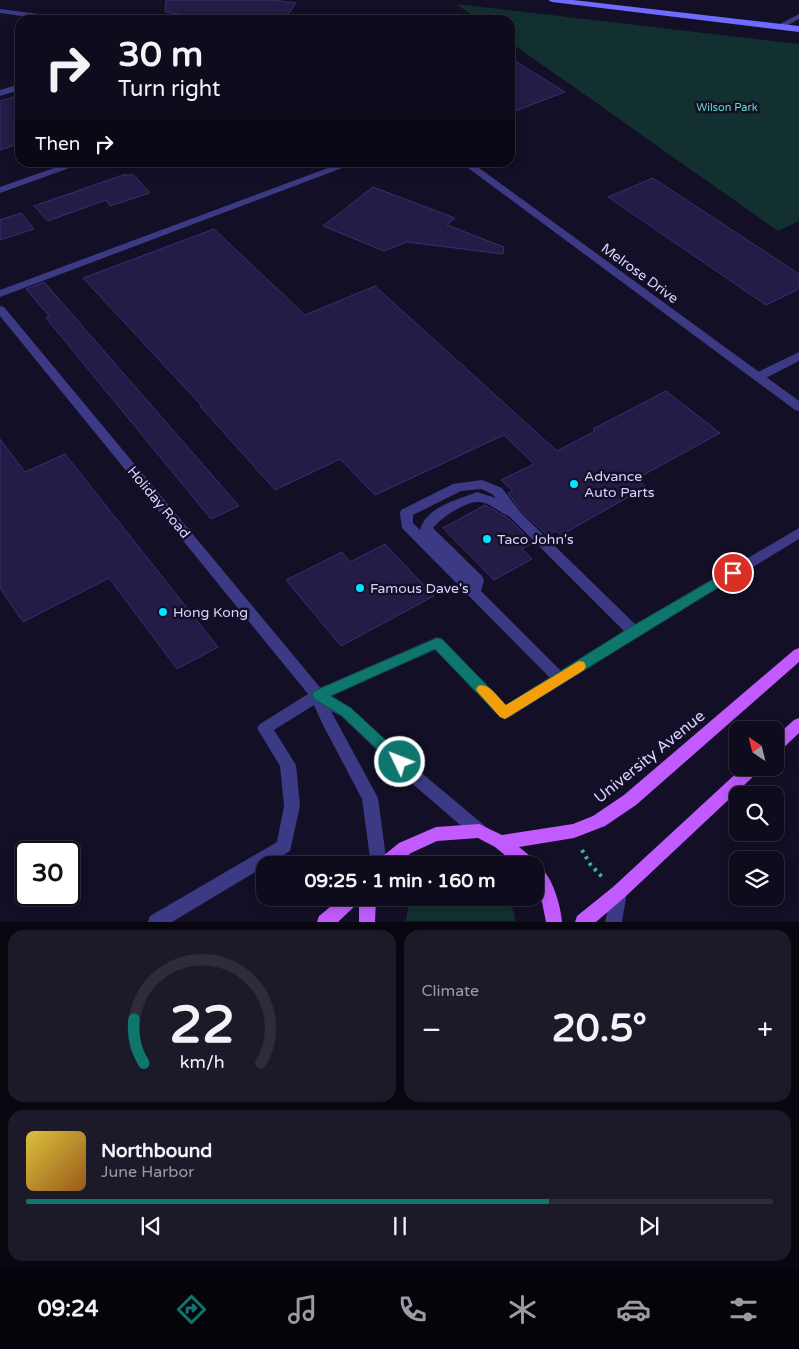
<!DOCTYPE html>
<html lang="en">
<head>
<meta charset="utf-8">
<style>
	:root { --surface:#0e0b1c; --page:#1c1929; --text:#f1f3f6; --muted:#9b9ba3; --line:#2e2b3b; --accent:#0f766e }
	body { margin:0; font-family:"Varela Round",sans-serif; background:var(--page); color:var(--text); height:100vh; display:flex; flex-direction:column; font-size:19px; white-space:nowrap }
	* { box-sizing:border-box; margin:0 }
	p { font-size:16px; color:var(--muted) }
	.icon { flex:none; width:28px; height:28px; fill:none; stroke:currentColor; stroke-width:2; stroke-linecap:round; stroke-linejoin:round }
	.map { position:relative; height:922px; overflow:hidden }
	.panel { display:flex; flex-direction:column; gap:8px; padding:8px; background:#08060f; flex:1 }
	.panel>* { flex:none }
	.hud { position:absolute; left:15px; top:15px; width:500px; height:152px; border-radius:15px; box-shadow:0 2px 12px #0003,0 0 0 1px var(--line); background:#0e0b1c; color:var(--text); overflow:hidden }
	.needle { width:32px; rotate:325deg }
	.fabs { position:absolute; left:729px; top:721px; display:grid; gap:10px }
	.fabs a { display:grid; place-items:center; width:55px; height:55px; border-radius:10px; background:var(--surface); box-shadow:0 2px 12px #0003,0 0 0 1px var(--line); font-size:25px }
	.speed { position:absolute; left:15px; top:841px; display:flex; gap:10px; font-size:25px; font-weight:700; text-align:center }
	.speed>* { display:grid; place-content:center; width:65px; height:65px; border-radius:50%; background:var(--surface); box-shadow:0 2px 12px #0003,0 0 0 1px var(--line); line-height:1 }
	.speed .limit { border:2px solid #111; border-radius:8px; background:#fff; color:#111 }
	.pin { position:absolute; display:grid; place-items:center; width:42px; height:42px; color:#fff; margin:-21px; border:2px solid #fff; border-radius:50%; box-shadow:0 1px 5px #0007 }
	.me { position:absolute; width:55px; margin:-28px; rotate:313deg; stroke-linejoin:round; filter:drop-shadow(0 0 4px #0008) }
	.turn { display:flex; align-items:center; gap:18px; height:105px; padding:0 20px; font-size:22px }
	.turn .icon { width:65px; height:65px; stroke-width:2.5 }
	.turn b { display:block; font-size:35px; line-height:42px }
	.then { display:flex; align-items:center; height:48px; padding:0 20px; background:#0003; gap:10px; font-size:19px }
	.big { font-size:38px; font-weight:700; line-height:1.1 }
	.panel .widget { flex:1; display:flex; flex-direction:column; justify-content:center; gap:8px; min-width:0; padding:0 18px; border-radius:15px; background:var(--page) }
	.panel .dial { align-items:center; gap:0 }
	.dial svg { height:130px; overflow:visible; fill:none; stroke:var(--line); stroke-width:7; stroke-linecap:round; text-anchor:middle }
	.dial text { fill:var(--text); stroke:none }
	.song { display:flex; align-items:center; gap:15px }
	.cover { width:60px; height:60px; border-radius:8px; background:linear-gradient(135deg,hsl(50 70% 55%),hsl(30 70% 35%)) }
	.played { height:5px; border-radius:2px; background:linear-gradient(90deg,var(--accent) 70%,var(--line) 70%) }
	.keys { display:flex; justify-content:space-around; direction:ltr }
	.heat { display:flex; justify-content:space-between; align-items:center; font-size:28px; direction:ltr }
	.panel .tiles { flex:1; display:grid; gap:8px; grid-template-columns:1fr 1fr }
	.widget:last-child { grid-column:span 2 }
	.trip { position:absolute; left:256px; top:856px; width:288px; height:50px; border-radius:15px; background:var(--surface); box-shadow:0 2px 12px #0003,0 0 0 1px var(--line); font-weight:700; line-height:50px; text-align:center }
	.dock { display:flex; height:80px; justify-content:space-around; align-items:center; background:#06040b; color:var(--muted) }
	.dock .icon { width:35px; height:35px }
	.dock .active { color:var(--accent) }
	.dock b { font-size:22px; color:var(--text) }
	.map>svg:first-child { display:block }
	.green { fill:#12302f }
	.building { fill:#241b47; stroke:#3b2d73 }
	.lines { fill:none; stroke-linecap:round; stroke-linejoin:round }
	.path { stroke:#2fb8b0; stroke-width:4; stroke-dasharray:3 4.5; stroke-linecap:butt }
	.lane { fill:#3d3a85; fill-rule:evenodd }
	.street { fill:#3d3a85; fill-rule:evenodd }
	.secondary { fill:#6f6bff; fill-rule:evenodd }
	.primary { fill:#c25bff; fill-rule:evenodd }
	.route { fill:#0f766e; stroke:#0a4d48 }
	.slow { fill:#f59e0b }
	.poi-dot { fill:#00e5ff; stroke:#130f26; stroke-width:2 }
	.labels { text-anchor:middle; stroke-width:5; stroke-linejoin:round; paint-order:stroke }
	.far-park-label { font-size:11px; fill:#5fe0c0; stroke:#130f26 }
	.street-label { font-size:14px; fill:#d9d4ff; stroke:#130f26 }
	.poi-label { font-size:14px; fill:#d9d4ff; stroke:#130f26; text-anchor:start }
	.near-street-label { font-size:16px; fill:#d9d4ff; stroke:#130f26 }
</style>
</head>
<body>
<div class="map">
<svg width="799" height="922" viewBox="0 0 799 922">
	<rect width="100%" height="100%" fill="#130f26"/>
	<path class="green" d="M456 4 799 44V221L778 231 510 42V20H479Z
		M413 898H507L514 912 515 921H406L408 907Z"/>
	<path class="building" d="M166 0H273L296 3 284 20H222L165 12Z
		M510 58 565 92 510 113Z
		M20 95V143L0 150V101Z
		M126 174 127 176 133 174 150 193 110 206 106 200 48 221 34 206Z
		M653 178 799 274V289L766 305 608 197Z
		M373 187 455 218 447 225 504 247 503 254 407 242 384 251 323 226Z
		M21 213 34 229 0 240V220Z
		M214 229 305 315 375 286 557 451 595 431 593 429 666 391 720 433 636 479 646 487 561 535 556 531 547 535 522 512 508 493 513 491 501 480 534 464 504 435 375 495 340 459 275 490 200 406 201 405 83 278Z
		M44 282 165 421 239 506 211 519 46 318 49 316 26 289Z
		M0 439 25 472 65 454 218 647 177 669 109 578 23 622 0 588Z
		M485 505 508 518 533 543 522 549 532 559 494 580 443 528Z
		M385 544 434 596 341 646 286 580 342 552 350 562Z"/>
	<g class="lines">
		<path class="path" d="M582 850 590 864 603 878"/>
		<path class="lane" d="M20 84V90L0 96V90Z
			M799 352V361L762 380H754L752 377 754 374Z
			M482 480 502 488 521 513 639 628 641 632 639 636 634 638 629 636 509 516C499 513 489 501 477 502 463 503 441 518 433 528L482 576 484 580 481 591 564 674 566 678 564 682 559 684 554 682 402 528 400 513 401 510 453 484ZM481 489 492 494 496 498 477 492 472 494C453 501 426 508 420 530L413 523V515L461 491Z
			M437 637 442 639 510 709 512 713 510 717 505 719 500 717 435 650 323 699 318 701 313 699 311 695 313 691Z"/>
		<path class="street" d="M0 9 70 18 74 20H51L0 13Z
			M799 14V19L781 29 774 27Z
			M71 162H86L0 193V187Z
			M344 162H358L0 297V290Z
			M460 162H471L799 401V411L795 410Z
			M0 306 4 307 323 691 351 708 418 770 485 826 487 831 485 836 479 838 473 836 408 780 341 716 331 711 378 798 387 865H371L362 799 323 725 314 705 274 730 296 765 300 806 290 851 172 922H148L150 916 277 842 284 806 280 766 257 728 260 724 308 694 0 316Z
			M799 528V539L639 636 510 717 505 719 500 717 498 713 500 709 629 628Z
			M619 884 625 887 627 892 622 922H605L613 887Z"/>
		<path class="secondary" d="M548 0H573L799 26V32L552 2Z"/>
		<path class="primary" d="M799 648V662L636 805 605 826 574 838 519 847 535 860 537 866C552 872 561 907 562 922H546L542 902 535 887V865H517L495 847 478 838 437 841 411 853 396 865H376L378 860 399 843 436 827 479 824 502 835 573 824 593 816 624 795 794 650Z
			M799 718V733L780 751 775 752V737L794 720Z
			M742 768H760L757 773 625 897 596 922H575L577 916 613 887Z
			M341 898H376L375 922H359V902L338 922H317L319 916Z"/>
	</g>
	<path class="route" d="M733 568 737 569 739 573 737 576 505 719 500 717 435 649 331 696 351 708 405 758 407 762 405 766 400 768 395 766 342 716 314 699 312 695 314 691 437 638 442 639 506 705 629 628Z"/>
	<path class="slow" d="M579 661 584 662 586 666 584 670 505 719 500 717 476 690 478 686C489 682 498 698 506 705Z"/>
	<g class="poi-dot">
		<circle cx="574" cy="484" r="5"/>
		<circle cx="487" cy="539" r="5"/>
		<circle cx="360" cy="588" r="5"/>
		<circle cx="163" cy="612" r="5"/>
	</g>
	<g class="labels">
		<g class="far-park-label">
			<text x="727" y="111">Wilson Park</text>
		</g>
		<g class="street-label">
			<text transform="translate(640 273) rotate(36)" y="5">Melrose Drive</text>
			<text transform="translate(159 502) rotate(50)" y="5">Holiday Road</text>
		</g>
		<g class="poi-label">
			<text x="584" y="481">Advance<tspan x="584" dy="16">Auto Parts</tspan></text>
			<text x="497" y="544">Taco John's</text>
			<text x="370" y="593">Famous Dave's</text>
			<text x="173" y="617">Hong Kong</text>
		</g>
		<g class="near-street-label">
			<text transform="translate(649 756) rotate(-39)" y="6">University Avenue</text>
		</g>
	</g>
</svg>
<div class="fabs">
<a><svg class="needle" viewBox="-14 -14 28 28"><path d="M0-13l5 13h-10z" fill="#e53935"/><path d="M0 13l5-13h-10z" fill="#9b9ba3"/></svg></a>
<a><svg class="icon" aria-label="search" viewBox="0 0 24 24"><circle cx="10" cy="10" r="6"/><path d="M15 15l6 6"/></svg></a>
<a><svg class="icon" aria-label="layers" viewBox="0 0 24 24"><path d="M12 4l9 5-9 5-9-5zM3 14l9 5 9-5"/></svg></a>
</div>
<div class="speed"><div class="limit">30</div></div>
<div class="pin" style="left:733px;top:573px;background:#d93025"><svg class="icon" aria-label="arrive" viewBox="0 0 24 24"><path d="M6 21V4h12l-3 4 3 4H6"/></svg></div>
<svg class="me" style="left:400px;top:762px" viewBox="-20 -20 40 40"><circle r="17" fill="#0f766e" stroke="#fff" stroke-width="3"/><path d="M0-11L8 9 0 5-8 9z" fill="#fff"/></svg>
<div class="trip">09:25 · 1 min · 160 m</div>
<div class="hud">
<div class="turn"><svg class="icon" aria-label="right" viewBox="0 0 24 24"><path d="M7 20v-9h11M14 6l5 5-5 5"/></svg><div><b>30 m</b>Turn right</div></div>
<div class="then">Then<svg class="icon" aria-label="right" viewBox="0 0 24 24"><path d="M7 20v-9h11M14 6l5 5-5 5"/></svg></div>
</div>
</div>
<section class="panel">
<div class="tiles">
<div class="widget dial"><svg viewBox="0 0 100 80">
<path d="M14 69A42 42 0 1 1 86 69"/>
<path d="M14 69A42 42 0 0 1 8 42" stroke="#0f766e"/>
<text x="50" y="56" font-size="32" font-weight="700">22</text>
<text x="50" y="72" font-size="11">km/h</text>
</svg></div>
<div class="widget"><p>Climate</p>
<div class="heat"><a>−</a><b class="big">20.5°</b><a>+</a></div>
</div>
<div class="widget">
<div class="song"><i class="cover"></i><div><b>Northbound</b><p>June Harbor</p></div></div>
<div class="played"></div>
<div class="keys"><svg class="icon" aria-label="previous" viewBox="0 0 24 24"><path d="M18 5L8 12l10 7zM5 5v14"/></svg><svg class="icon" aria-label="pause" viewBox="0 0 24 24"><path d="M8 5v14M16 5v14"/></svg><svg class="icon" aria-label="next" viewBox="0 0 24 24"><path d="M6 5l10 7-10 7zM19 5v14"/></svg></div>
</div>
</div>
</section>
<nav class="dock">
<b>09:24</b>
<svg class="icon active" aria-label="directions" viewBox="0 0 24 24"><path d="M12 3l9 9-9 9-9-9zM9 14v-3h6M13 9l2 2-2 2"/></svg>
<svg class="icon" aria-label="music" viewBox="0 0 24 24"><path d="M9 18V5l10-2v13"/><circle cx="6" cy="18" r="3"/><circle cx="16" cy="16" r="3"/></svg>
<svg class="icon" aria-label="phone" viewBox="0 0 24 24"><path d="M5 4h4l2 5-3 2q2 4 5 5l2-3 5 2v4C11 20 4 13 5 4z"/></svg>
<svg class="icon" aria-label="climate" viewBox="0 0 24 24"><path d="M12 3v18M4 7l16 10M4 17L20 7"/></svg>
<svg class="icon" aria-label="car" viewBox="0 0 24 24"><path d="M5 17H2v-5l4-1 3-4h7l3 4 3 1v5h-3M9 17h6M6 11h13"/><circle cx="7" cy="17" r="2"/><circle cx="17" cy="17" r="2"/></svg>
<svg class="icon" aria-label="filters" viewBox="0 0 24 24"><path d="M4 7h16M4 17h16"/><circle cx="9" cy="7" r="2"/><circle cx="15" cy="17" r="2"/></svg>
</nav>
</body>
</html>
